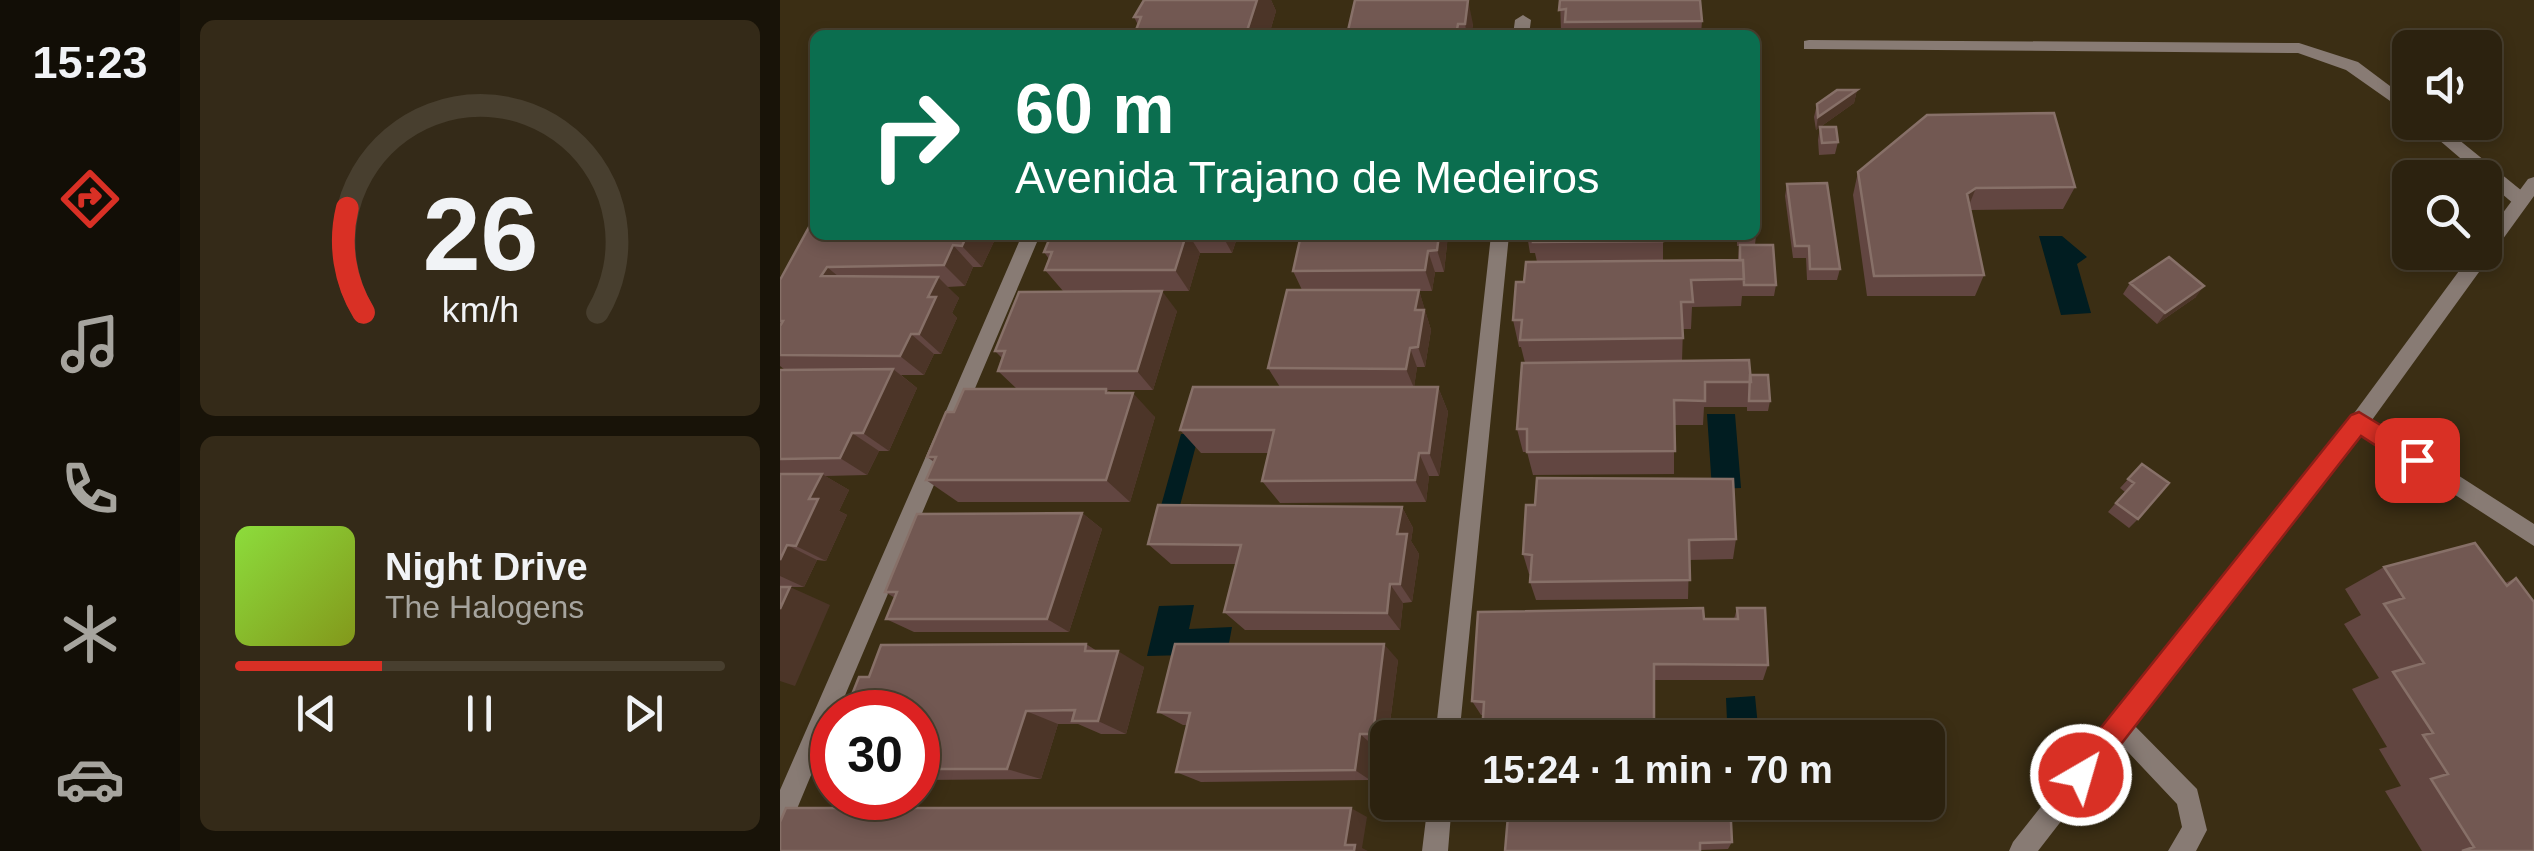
<!DOCTYPE html>
<html lang="pt">
<head>
<meta charset="utf-8">
<style>
	:root { --surface:#2c220f; --page:#342a18; --text:#f1f3f6; --muted:#a6a49e; --line:#483f2f; --accent:#d93025 }
	body { margin:0; font-family:Arial,sans-serif; background:var(--page); color:var(--text); height:100vh; display:flex; flex-direction:column; font-size:38px; white-space:nowrap }
	* { box-sizing:border-box; margin:0 }
	p { font-size:32px; color:var(--muted) }
	.icon { flex:none; width:55px; height:55px; fill:none; stroke:currentColor; stroke-width:2; stroke-linecap:round; stroke-linejoin:round }
	.map { position:relative; flex:1; overflow:hidden }
	.drawer { display:flex; flex-direction:column; gap:20px; padding:20px; background:#181308; width:600px }
	.drawer>* { flex:none }
	.banner { position:absolute; left:30px; top:30px; width:950px; height:210px; border-radius:15px; box-shadow:0 5px 15px #0003,0 0 0 2px var(--line); background:#0b6e4f; color:#fff; overflow:hidden }
	.controls { position:absolute; left:1612px; top:30px; display:grid; gap:20px }
	.controls a { display:grid; place-items:center; width:110px; height:110px; border-radius:15px; background:var(--surface); box-shadow:0 5px 15px #0003,0 0 0 2px var(--line); font-size:50px }
	.speed { position:absolute; left:30px; top:690px; display:flex; gap:20px; font-size:50px; font-weight:700; text-align:center }
	.speed>* { display:grid; place-content:center; width:130px; height:130px; border-radius:50%; background:var(--surface); box-shadow:0 5px 15px #0003,0 0 0 2px var(--line); line-height:1 }
	.speed .limit { border:15px solid #d22; background:#fff; color:#111 }
	.pin { position:absolute; display:grid; place-items:center; width:85px; height:85px; color:#fff; margin:-42px; border-radius:20px; box-shadow:0 5px 15px #0006 }
	.me { position:absolute; width:110px; margin:-55px; rotate:38deg; stroke-linejoin:round; filter:drop-shadow(0 0 8px #0008) }
	.turn { display:flex; align-items:center; gap:35px; height:210px; padding:0 40px; font-size:45px }
	.turn .icon { width:130px; height:130px; stroke-width:2.5 }
	.turn b { display:block; font-size:70px; line-height:85px }
	.drawer .tile { flex:1; display:flex; flex-direction:column; justify-content:center; gap:15px; min-width:0; padding:0 35px; border-radius:15px; background:var(--page) }
	.drawer .dial { align-items:center; gap:0 }
	.dial svg { height:260px; overflow:visible; fill:none; stroke:var(--line); stroke-width:7; stroke-linecap:round; text-anchor:middle }
	.dial text { fill:var(--text); stroke:none }
	.song { display:flex; align-items:center; gap:30px }
	.cover { width:120px; height:120px; border-radius:15px; background:linear-gradient(135deg,hsl(90 70% 55%),hsl(70 70% 35%)) }
	.played { height:10px; border-radius:5px; background:linear-gradient(90deg,var(--accent) 30%,var(--line) 30%) }
	.keys { display:flex; justify-content:space-around; direction:ltr }
	.trip { position:absolute; left:590px; top:720px; width:575px; height:100px; border-radius:15px; background:var(--surface); box-shadow:0 5px 15px #0003,0 0 0 2px var(--line); font-weight:800; line-height:100px; text-align:center }
	main { display:flex; flex:1; min-height:0 }
	.tabs { display:flex; flex-direction:column; width:180px; justify-content:space-around; align-items:center; background:#120e06; color:var(--muted) }
	.tabs .icon { width:70px; height:70px }
	.tabs .current { color:var(--accent) }
	.tabs b { font-size:45px; color:var(--text) }
	.map>svg:first-child { display:block }
	.water { fill:#011d21 }
	.lines { fill:none; stroke-linecap:round; stroke-linejoin:round }
	.lane { fill:#887b74; fill-rule:evenodd }
	.street { fill:#887b74; fill-rule:evenodd }
	.wall { fill:#624641; fill-rule:evenodd }
	.shaded-wall { fill:#4c3528 }
	.building { fill:#725852; stroke:#877068; stroke-width:2.5 }
	.route { fill:#d93025; stroke:#8d1f18; stroke-width:2.5 }
</style>
</head>
<body>
<main>
<nav class="tabs">
<b>15:23</b>
<svg class="icon current" aria-label="directions" viewBox="0 0 24 24"><path d="M12 3l9 9-9 9-9-9zM9 14v-3h6M13 9l2 2-2 2"/></svg>
<svg class="icon" aria-label="music" viewBox="0 0 24 24"><path d="M9 18V5l10-2v13"/><circle cx="6" cy="18" r="3"/><circle cx="16" cy="16" r="3"/></svg>
<svg class="icon" aria-label="phone" viewBox="0 0 24 24"><path d="M5 4h4l2 5-3 2q2 4 5 5l2-3 5 2v4C11 20 4 13 5 4z"/></svg>
<svg class="icon" aria-label="climate" viewBox="0 0 24 24"><path d="M12 3v18M4 7l16 10M4 17L20 7"/></svg>
<svg class="icon" aria-label="car" viewBox="0 0 24 24"><path d="M5 17H2v-5l4-1 3-4h7l3 4 3 1v5h-3M9 17h6M6 11h13"/><circle cx="7" cy="17" r="2"/><circle cx="17" cy="17" r="2"/></svg>
</nav>
<section class="drawer">
<div class="tile dial"><svg viewBox="0 0 100 80">
<path d="M14 69A42 42 0 1 1 86 69"/>
<path d="M14 69A42 42 0 0 1 9 37" stroke="#d93025"/>
<text x="50" y="56" font-size="32" font-weight="700">26</text>
<text x="50" y="72" font-size="11">km/h</text>
</svg></div>
<div class="tile">
<div class="song"><i class="cover"></i><div><b>Night Drive</b><p>The Halogens</p></div></div>
<div class="played"></div>
<div class="keys"><svg class="icon" aria-label="previous" viewBox="0 0 24 24"><path d="M18 5L8 12l10 7zM5 5v14"/></svg><svg class="icon" aria-label="pause" viewBox="0 0 24 24"><path d="M8 5v14M16 5v14"/></svg><svg class="icon" aria-label="next" viewBox="0 0 24 24"><path d="M6 5l10 7-10 7zM19 5v14"/></svg></div>
</div>
</section>
<div class="map">
<svg width="1754" height="851" viewBox="0 0 1754 851">
	<rect width="100%" height="100%" fill="#3b2e14"/>
	<path class="water" d="M1259 236H1282L1307 257 1297 264 1311 313 1281 315Z
		M927 414H955L961 488 932 489Z
		M401 434H419L398 513H379Z
		M414 605 409 629 452 627 447 654 367 656 379 606Z
		M975 696 979 737H919L918 723 947 721 946 698Z"/>
	<g class="lines">
		<path class="lane" d="M1029 40 1519 43 1578 62 1630 101V115L1566 70 1518 53 1024 49V41Z
			M1638 122H1657L1747 195 1750 200 1747 205H1735Z
			M1339 714 1347 718 1417 789 1427 830 1416 851H1388L1402 827 1397 804 1331 734 1327 726 1331 718Z"/>
		<path class="street" d="M743 15 751 20 749 35H733L735 20Z
			M1754 177V196L1592 420 1754 524V546L1581 434 1258 851H1229L1233 842 1572 416 1693 252H1705V237L1748 179Z
			M242 235H260L182 419H168L165 413Z
			M711 235H729L679 738H655Z
			M163 431 170 434 173 440 58 712H52V725L9 828 0 831V790L153 440 156 434Z
			M648 802H672L668 851H642Z"/>
	</g>
	<path class="wall" d="M364 0H491L496 11 489 35H358L356 30 358 25 354 17Z
		M575 0 693 24 691 35H567Z
		M780 0 922 21 921 35H766L781 31Z
		M1077 90 1074 103 1036 130 1034 117 1037 104Z
		M1040 127 1058 142 1055 154 1039 155 1038 140Z
		M1078 172 1295 187 1283 209 1190 210 1204 275 1195 296H1087L1073 195Z
		M1007 184 1060 269 1057 280H1027L1026 258H1013L1005 196Z
		M35 235H217L202 267H193L185 286 167 287 179 298 172 313 177 318 161 354H154L144 375H121L137 388 109 451H99L87 475 45 476 69 490 59 511 67 515 46 561 37 560 24 587H0V370H5L0 366V280Z
		M271 235H458L452 253H420L409 291H283L265 270 269 259 264 252Z
		M668 235 664 272H655L652 291H639L651 330 645 367H637L634 387H658L668 412 659 476H649L646 502 500 503 482 481 489 453H421L400 430 500 387 488 368 522 290 513 271Z
		M747 235H976L975 245 996 285 994 296H962L961 306 912 307 911 329H903L902 361 970 375 990 401 988 411H967V407H924L923 425H894V474L753 475 747 452H743L737 429 745 363 741 347H739L733 320 744 282 757 262 755 253H750ZM883 238 957 237V246H959L958 260 883 261Z
		M1350 283 1416 297 1377 324 1343 294Z
		M397 311 373 390H327L375 417 350 502H178L146 480 154 462 147 457 174 412 237 389 218 371 222 358 215 351Z
		M1362 464 1358 519 1349 528 1328 512 1345 492 1340 488Z
		M746 505 956 539 953 559 909 560 908 599 756 600 750 582 751 574H749L743 554Z
		M622 507 633 528 631 541 639 554 632 602 623 603 620 630H465L444 612 456 564H391L368 544Z
		M302 513 322 529 289 632H134L106 619 115 598 105 592Z
		M1604 567 1725 583 1736 578 1754 851H1642L1605 791 1621 786 1599 749 1607 747 1572 689 1599 678 1564 624 1581 615 1565 589Z
		M957 608 988 665 983 680H875L874 738H704L702 734 703 715H701L692 701 924 619H954Z
		M306 644 317 651 364 667 346 734H321L298 724H278L261 779 138 780V712L89 677Z
		M618 660 607 746 595 747 590 780 421 782 396 772 407 725H403L378 712Z
		M952 842 948 849 920 850 725 851Z"/>
	<path class="shaded-wall" d="M477 0H491L496 11 489 35H469L467 31Z
		M688 0 693 24 691 35H687L685 24Z
		M1077 90 1074 103 1036 130 1038 117Z
		M1196 188 1187 210V194Z
		M187 235H217L202 267 182 246Z
		M406 235H409L420 253 409 291 395 270Z
		M442 235H458L452 253Z
		M659 235H668L664 272 657 250Z
		M173 245 193 267 185 286 164 265Z
		M648 251 655 272 652 291 645 270Z
		M47 267 71 287 41 276Z
		M158 277 179 298 172 313 177 318 161 354 139 334 148 297Z
		M1424 286 1416 297 1377 324 1385 313Z
		M639 290 651 330 645 367 638 347 635 310Z
		M382 291 397 311 373 390 357 371Z
		M131 334 154 354 144 375 120 356Z
		M630 348 637 367 634 388 626 369Z
		M113 369 137 388 109 451 83 433Z
		M658 387 668 412 659 476 649 453Z
		M326 389 347 411 353 393 375 417 350 502 326 480Z
		M72 433 99 451 87 475 60 458Z
		M639 453 649 476 646 502 635 480Z
		M42 474 69 490 59 511 67 515 46 561 16 546 29 499Z
		M622 507 633 528 631 541 639 554 632 602 620 584 617 534Z
		M302 513 322 529 289 632 267 619Z
		M7 545 37 560 24 587 0 576V560Z
		M610 584 623 603 620 630 607 613Z
		M10 587 50 605 15 686 0 681V609Z
		M604 644 618 660 607 746 593 734Z
		M338 651 364 667 346 734 318 721Z
		M246 711 278 724 261 779 227 769Z
		M580 734 595 747 590 780 575 770Z
		M571 808 587 817 582 848 588 851H574L565 845Z"/>
	<path class="building" d="M364 0H477L467 31 356 30 361 17H354Z
		M575 0H688L685 24H678L676 35H567Z
		M780 0H920L922 21 785 22 786 9 779 10Z
		M903 30V35H766L767 32Z
		M1057 90H1077L1038 117 1037 104Z
		M1274 113 1295 187 1196 188 1187 194 1204 275 1094 276 1078 172 1147 115Z
		M1040 127H1056L1058 142 1042 143Z
		M1047 183 1060 269H1030L1029 246H1015L1007 184Z
		M35 216V235H187L182 246 173 245 164 265 47 267 41 276 158 277 148 297H156L139 334H131L120 356 0 355V326L3 321H0V280Z
		M271 235H406L395 270H265L272 252H264Z
		M521 235H659L657 250 648 251 645 270 513 271Z
		M754 235H883V241L753 242Z
		M960 245H993L996 285H964L963 260H960Z
		M1389 257 1424 286 1385 313 1350 283Z
		M963 260 964 279 911 280 913 302H901L903 338 740 340 742 320H733L736 282H744L746 262Z
		M507 290H639L635 310H644L638 347 630 348 626 369 488 368Z
		M382 291 357 371H218L225 351H215L239 292Z
		M969 360 971 382H925V401L894 400 895 451 747 452V429H737L742 363Z
		M113 369 83 433H72L60 458 0 459V370Z
		M970 375H988L990 401H969Z
		M413 387H658L649 453H639L635 480 482 481 494 430H400Z
		M184 389H326V393H353L326 480H146L156 457H147L166 412H174Z
		M1362 464 1389 483 1358 519 1336 503 1354 483 1348 479Z
		M0 474H42L29 499H38L16 546 7 545 0 560Z
		M757 478 953 479 956 539 909 540 910 580 750 582 752 555 743 554 746 505H755Z
		M378 505 622 507 617 534H627L620 584H610L607 613 444 612 461 545 368 544Z
		M302 513 267 619H106L117 592H105L137 514Z
		M1695 543 1727 586 1736 578 1754 602V851H1682L1694 847 1651 779 1668 774 1643 735 1653 733 1613 672 1644 663 1604 604 1624 598 1604 567Z
		M0 587H10L0 609Z
		M923 608 924 619H958L957 608H985L988 665 874 664V732L702 734 704 702 692 701 698 612Z
		M306 644 305 651H338L318 721H292L295 710 246 711 227 769H138V712H65L79 677H89L101 645Z
		M395 644H604L593 734H580L575 770 396 772 410 713 378 712Z
		M738 802H950L952 842 920 843V851H725L729 804H738Z
		M6 808H571L565 845H575L574 851H0V822Z"/>
	<path class="route" d="M1579 412 1645 452V467H1629L1581 436 1310 784 1301 789 1291 784 1287 775 1291 765 1571 415Z"/>
</svg>
<div class="controls">
<a><svg class="icon" aria-label="sound" viewBox="0 0 24 24"><path d="M4 9h4l5-4v14l-5-4H4zM17 9q2 3 0 6"/></svg></a>
<a><svg class="icon" aria-label="search" viewBox="0 0 24 24"><circle cx="10" cy="10" r="6"/><path d="M15 15l6 6"/></svg></a>
</div>
<div class="speed"><div class="limit">30</div></div>
<div class="pin" style="left:1637px;top:460px;background:#d93025"><svg class="icon" aria-label="arrive" viewBox="0 0 24 24"><path d="M6 21V4h12l-3 4 3 4H6"/></svg></div>
<svg class="me" style="left:1301px;top:775px" viewBox="-20 -20 40 40"><circle r="17" fill="#d93025" stroke="#fff" stroke-width="3"/><path d="M0-11L8 9 0 5-8 9z" fill="#fff"/></svg>
<div class="trip">15:24 · 1 min · 70 m</div>
<div class="banner">
<div class="turn"><svg class="icon" aria-label="right" viewBox="0 0 24 24"><path d="M7 20v-9h11M14 6l5 5-5 5"/></svg><div><b>60 m</b>Avenida Trajano de Medeiros</div></div>
</div>
</div>
</main>
</body>
</html>
